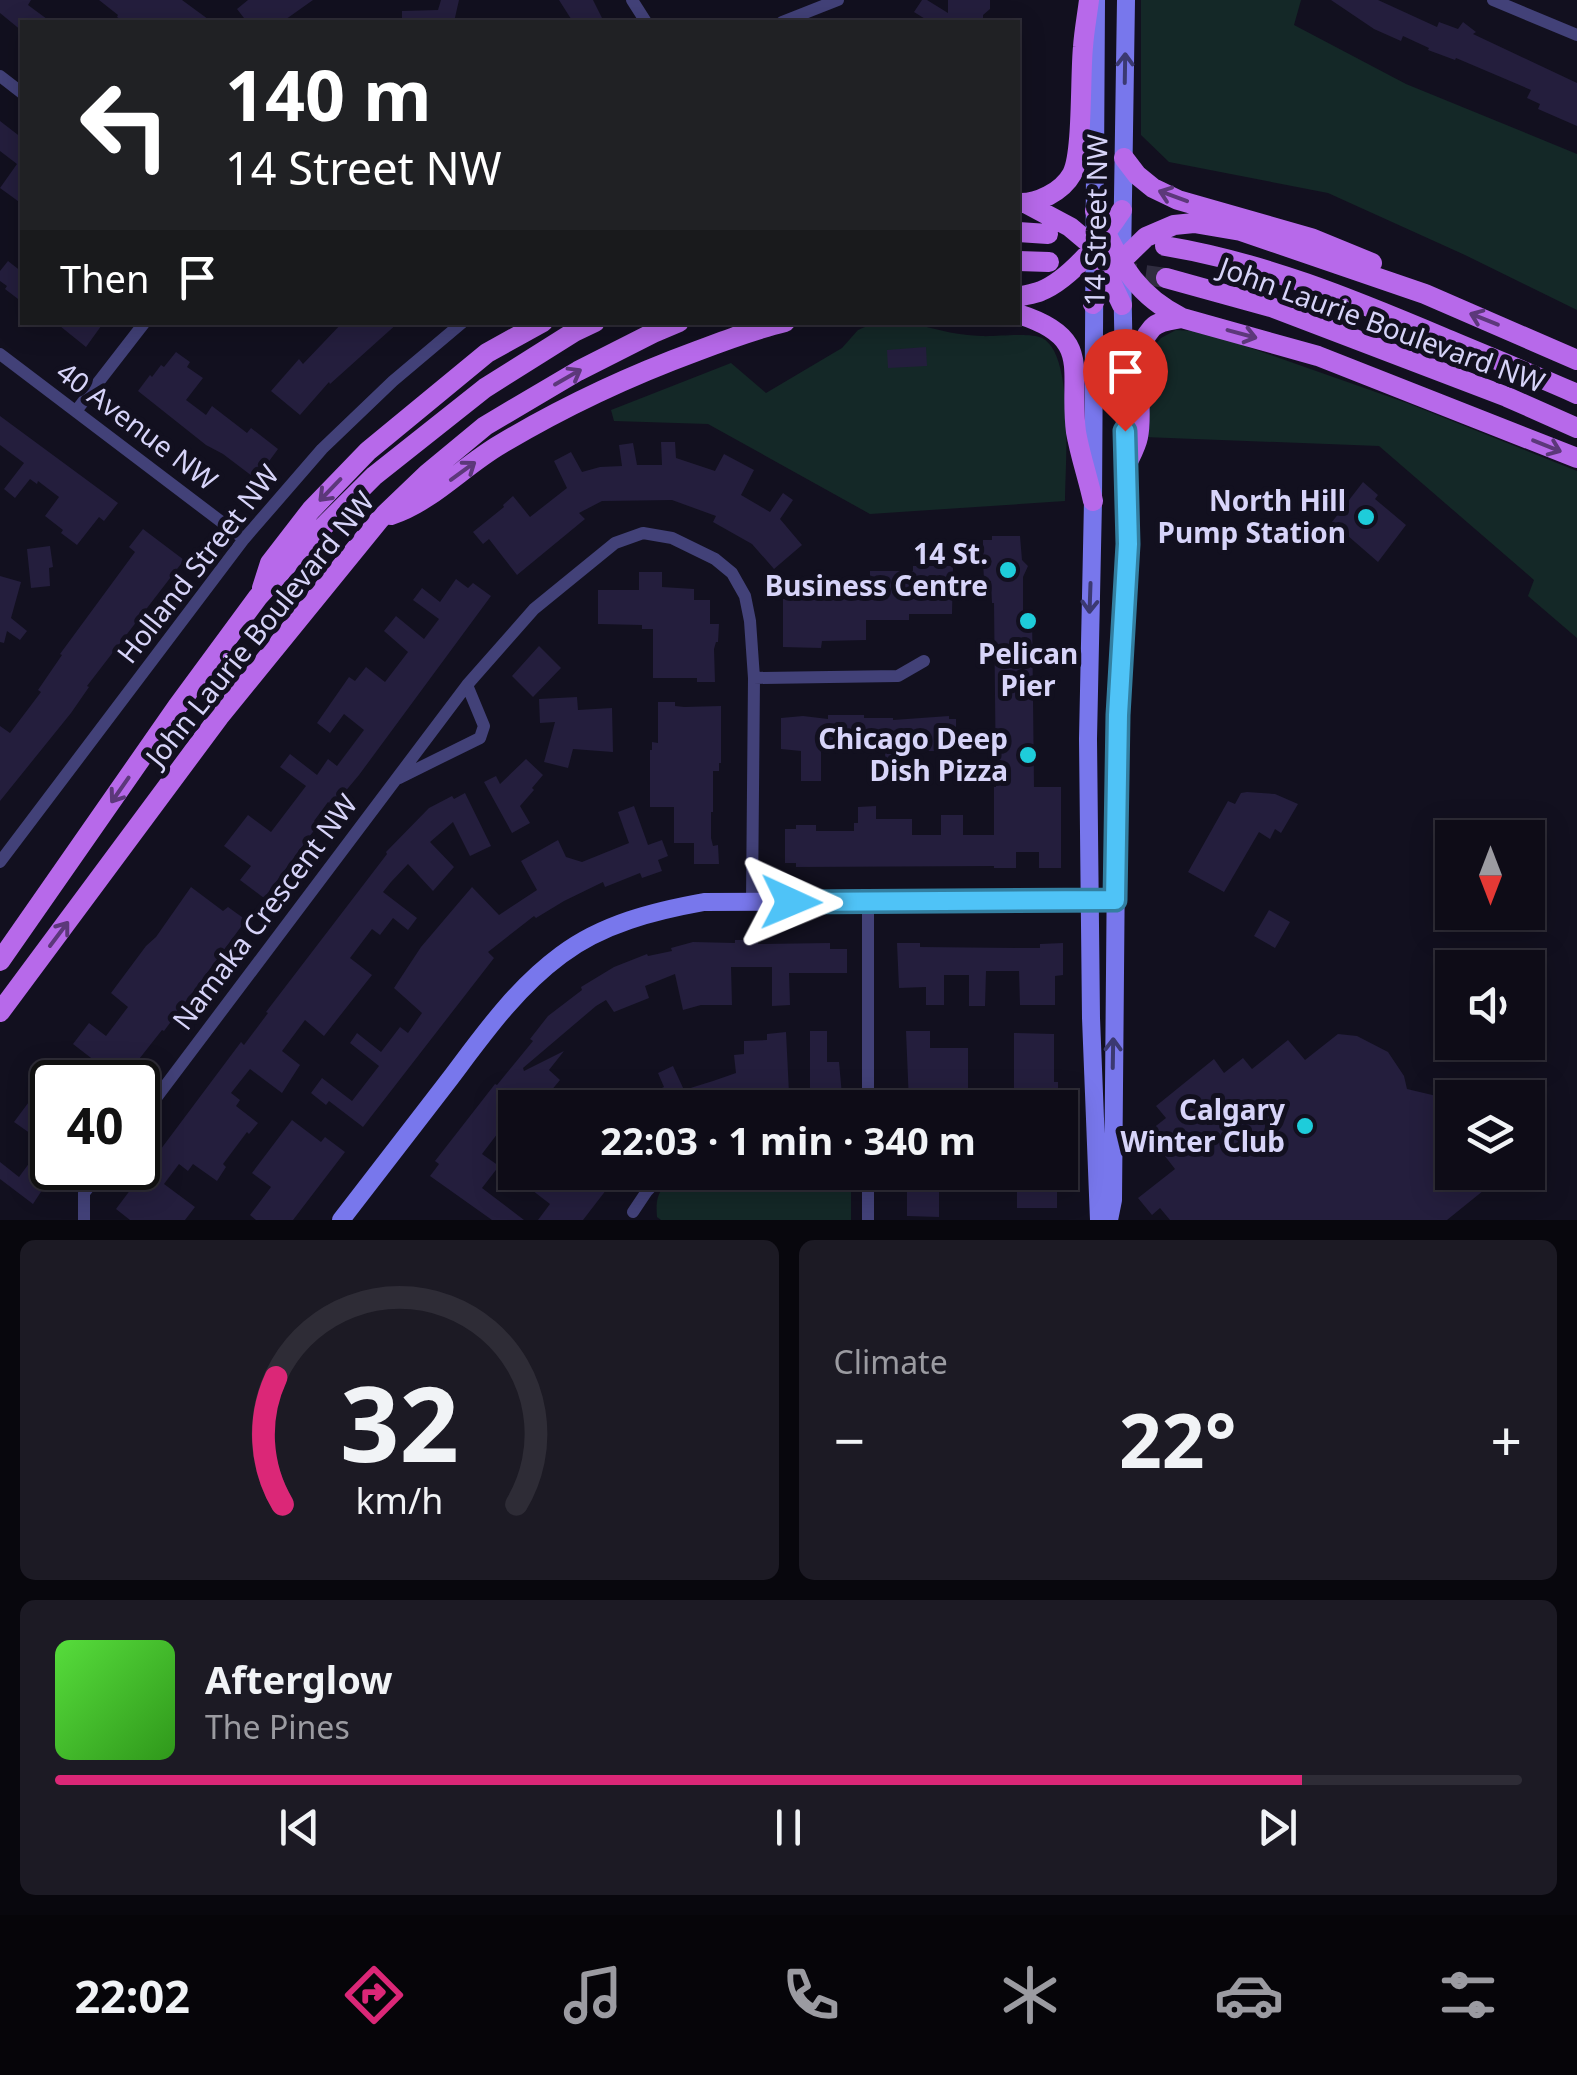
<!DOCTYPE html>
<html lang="en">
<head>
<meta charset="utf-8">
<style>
	:root { --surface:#0e0c17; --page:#1c1a24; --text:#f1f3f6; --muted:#9b9ba1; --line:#2e2c36; --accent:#db2777 }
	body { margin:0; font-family:"Noto Sans",sans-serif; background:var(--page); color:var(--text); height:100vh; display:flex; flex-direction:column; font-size:38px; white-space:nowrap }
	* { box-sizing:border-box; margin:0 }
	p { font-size:32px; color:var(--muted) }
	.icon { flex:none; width:55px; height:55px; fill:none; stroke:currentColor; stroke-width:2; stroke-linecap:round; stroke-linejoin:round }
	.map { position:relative; height:1220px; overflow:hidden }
	.panel { display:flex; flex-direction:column; gap:20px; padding:20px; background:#08070d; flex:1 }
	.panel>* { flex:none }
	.hud { position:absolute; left:20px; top:20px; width:1000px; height:305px; border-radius:0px; box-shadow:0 5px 25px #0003,0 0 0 2px var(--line); background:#202124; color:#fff; overflow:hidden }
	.needle { width:65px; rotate:180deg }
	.tools { position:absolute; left:1435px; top:820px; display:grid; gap:20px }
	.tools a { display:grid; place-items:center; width:110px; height:110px; border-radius:0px; background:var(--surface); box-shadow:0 5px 25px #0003,0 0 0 2px var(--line); font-size:50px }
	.speed { position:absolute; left:30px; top:1060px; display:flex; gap:20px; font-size:50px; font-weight:700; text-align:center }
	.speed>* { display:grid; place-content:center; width:130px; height:130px; border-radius:50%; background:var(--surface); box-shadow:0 5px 25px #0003,0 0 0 2px var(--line); line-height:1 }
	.speed .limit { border:5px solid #111; border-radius:15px; background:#fff; color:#111 }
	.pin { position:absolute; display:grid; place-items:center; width:85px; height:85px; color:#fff; margin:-102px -42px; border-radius:50% 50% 50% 0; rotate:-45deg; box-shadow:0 0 10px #0007 }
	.pin .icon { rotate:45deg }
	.me { position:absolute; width:110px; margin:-55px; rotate:91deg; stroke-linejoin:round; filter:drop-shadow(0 0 8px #0008) }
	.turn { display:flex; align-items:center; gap:35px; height:210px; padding:0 40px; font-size:45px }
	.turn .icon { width:130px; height:130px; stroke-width:2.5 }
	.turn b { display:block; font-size:70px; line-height:85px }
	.then { display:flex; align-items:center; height:95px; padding:0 40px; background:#0003; gap:20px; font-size:38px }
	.big { font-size:75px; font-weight:700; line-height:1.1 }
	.panel .card { flex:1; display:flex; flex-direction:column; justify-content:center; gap:15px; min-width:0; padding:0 35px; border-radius:15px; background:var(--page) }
	.panel .dial { align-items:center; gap:0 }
	.dial svg { height:260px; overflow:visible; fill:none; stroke:var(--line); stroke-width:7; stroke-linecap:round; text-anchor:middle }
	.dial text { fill:var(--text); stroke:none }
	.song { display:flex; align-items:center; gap:30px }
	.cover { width:120px; height:120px; border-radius:15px; background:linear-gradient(135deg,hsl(110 70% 55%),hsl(110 70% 35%)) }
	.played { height:10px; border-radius:5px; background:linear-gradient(90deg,var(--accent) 85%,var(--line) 85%) }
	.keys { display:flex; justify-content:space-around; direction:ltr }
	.heat { display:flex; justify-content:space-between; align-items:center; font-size:55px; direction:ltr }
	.panel .tiles { flex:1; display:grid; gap:20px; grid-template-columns:1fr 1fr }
	.card:last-child { grid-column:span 2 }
	.trip { position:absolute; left:498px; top:1090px; width:580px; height:100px; border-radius:0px; background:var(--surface); box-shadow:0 5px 25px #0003,0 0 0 2px var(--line); font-weight:700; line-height:100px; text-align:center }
	.tabs { display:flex; height:160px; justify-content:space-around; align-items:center; background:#060509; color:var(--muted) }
	.tabs .icon { width:70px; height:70px }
	.tabs .current { color:var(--accent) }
	.tabs b { font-size:45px; color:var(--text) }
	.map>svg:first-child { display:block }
	.green { fill:#142827 }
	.building { fill:#241e3d }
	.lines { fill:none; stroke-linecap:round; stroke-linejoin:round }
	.primary-tunnel { stroke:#302d40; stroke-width:20; stroke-dasharray:20 10; stroke-linecap:butt }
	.street { stroke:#424178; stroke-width:12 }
	.secondary { stroke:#7877ec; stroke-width:18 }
	.primary { stroke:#b769ea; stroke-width:20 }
	.oneway { stroke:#3b3971 }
	.oneway2 { stroke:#5c387a }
	.route-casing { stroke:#337fa1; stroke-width:25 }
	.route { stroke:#4fc3f7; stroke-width:18 }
	.poi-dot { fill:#1eccda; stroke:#12101f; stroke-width:4 }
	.labels { text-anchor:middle; stroke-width:10; stroke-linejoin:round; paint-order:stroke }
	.street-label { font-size:28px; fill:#d7d4f9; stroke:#12101f }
	.poi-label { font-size:28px; font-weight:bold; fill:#d7d4f9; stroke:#12101f; text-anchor:end }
</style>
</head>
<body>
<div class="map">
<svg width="1577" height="1220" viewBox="0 0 1577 1220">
	<rect width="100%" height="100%" fill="#12101f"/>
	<path class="green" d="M1141 0H1301L1294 25 1406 84 1577 154V310L1465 255 1328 193 1169 162 1141 135Z
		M920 325C940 331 960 335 981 336 996 337 1029 332 1042 338 1075 354 1065 467 1065 501L870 514 708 424 614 421 611 410 731 363 766 393 842 348 858 330 865 327Z
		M1176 330 1194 331 1222 338 1407 403 1577 471V638L1528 596 1534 580 1379 446 1144 437 1149 352 1161 338Z
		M680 1173H851V1220H661L657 1217C655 1192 661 1188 680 1173Z"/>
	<path class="building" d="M0 0H31L28 5 51 22H22V31L0 13Z
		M99 0H182L212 22H124L117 17 118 15Z
		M248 0H313L282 22H247L237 9Z
		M441 0H459L454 22H402V11L438 10Z
		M559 0H593L604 22H573Z
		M922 0H927L948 13V0H990V9L983 15V21L978 22H930L914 12Z
		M1331 0H1378L1437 27 1439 22 1458 29 1463 22 1476 32 1473 34 1577 83V126L1538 109 1540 104 1527 98 1531 90 1456 58 1455 60 1428 50 1429 48 1403 36 1401 41 1374 29Z
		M0 121 22 138V204L0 188 17 164 0 151Z
		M8 261 22 272V302L5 289 7 286 0 281V271Z
		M55 322H104L86 347Z
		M343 322H399L330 384 329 382 300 415 271 391 299 359 303 364Z
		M926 347 927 366 888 368 887 350Z
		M176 352 190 362 187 367 203 378 186 400 206 415 212 406 247 433 251 428 278 449 256 479 223 454 206 445 138 391 150 375 152 377 161 365 164 367Z
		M0 416 118 503 104 521 99 517 77 545 61 533 63 530 45 516 59 497 38 481 37 484 30 479 15 498 4 489 24 463 0 445Z
		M661 442H675L676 458 715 471 724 454 754 470 741 495 770 512 783 493 793 500 780 519 802 545 774 569 752 544 713 522 716 516 672 500 602 501 579 513 585 519 517 575 489 539 483 544 473 532 504 507 503 505 513 496 530 517 567 488 554 461 571 452 582 472 600 467 622 466 619 445 633 443 637 465H662Z
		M1363 482 1378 495 1375 499 1406 525 1378 562 1332 522Z
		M143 529 184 560 87 686 89 687 71 713 0 801V726L10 733 41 692 38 690 62 655 60 654 135 552 129 547Z
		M992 536H1020L1022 560 1028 566 1023 577V612H1032L1034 787H1061V868H1039V852H1016V868H994V866L796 867V863H785V829H796V825H816V831H854V823H858V807L876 806V819H912V835H941V815H963V835H994V787H996L994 603H992L991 581 984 580 983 561V540H992Z
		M50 546 53 567 49 568 50 586 31 588 27 549Z
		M913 566H953L952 614H909V620H866V640L822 641 821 648 783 647V599H827V593H870V571H913Z
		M639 572H662V587L694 589V600H710V624H719L718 642H716L714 649 715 682H697V678H653V629H642V625L598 624V590H639Z
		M0 576 21 582 11 618 27 631 20 640 7 631 4 643 0 642Z
		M456 579 468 588 473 583 491 596 359 775 333 806 328 802 314 821 318 825 264 898 240 880 251 866 224 846 248 815 271 832 306 786 280 767 290 754 317 775 328 759 337 766 364 730 344 714 330 733 317 723 349 677 355 681 366 667 385 682 408 652 384 631 396 616 424 639 439 619 413 600 422 588 440 602Z
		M539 646 561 668 533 697 512 676Z
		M577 697 578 710 612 708 613 752 573 749 568 768 544 762 555 722 540 723 539 699Z
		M658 702H675V706L684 707 721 706V763H719V771H713V812H711V838L713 846 718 845 719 864H694V843H674V807H650V750H652V742L658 743Z
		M828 715H864V718H893V720L949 716V719H956V743H938V751H906V779H886L885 751 821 750V781H801V751L781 749V718L803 716 828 719Z
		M526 759 543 775 532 788 534 790 520 806 530 823 512 833 484 782 496 776 500 784Z
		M1247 792 1275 794 1298 804 1281 833 1275 829 1270 839 1259 832 1224 892 1188 872 1228 801 1235 804 1241 793Z
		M465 793 491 846 470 856 453 822 430 842 454 867 433 891 408 864 391 882 383 892 417 918 408 930 393 918 380 935 372 929 350 958 372 975 324 1036 305 1020 282 1051 300 1065 282 1093 250 1069 231 1093 240 1100 236 1106 258 1123 249 1134 247 1132 223 1164 226 1167 217 1181 193 1164 188 1171 179 1164 164 1184 195 1207 185 1220H130L116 1209 241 1042 244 1045 268 1013 266 1012 387 854 386 852 429 808 452 796 454 799Z
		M634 806 648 845 662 840 668 856 658 860 662 871 642 878 640 873 605 887 603 882 564 901 536 918 534 916 488 952 494 958 363 1127 329 1101 326 1105 311 1093 322 1078 352 1101 379 1066 350 1043 357 1033 381 1052 400 1027 408 1033 422 1013 394 988 421 947 472 887 499 915 537 890 521 861 558 840 566 857 582 862 629 843 618 812Z
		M191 887 223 911 228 907 246 920 164 1031 162 1030 121 1082H92L104 1068 73 1044 89 1023 106 1036 128 1007 111 993 146 946 156 937Z
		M1269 910 1290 922 1275 948 1254 936Z
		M735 940H758V944L830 943V949H847V973H789L790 1005 772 1006V967H731L732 1005H701L683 1010 675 974 645 986 649 998 614 1012 606 1000 596 1006 523 1068 524 1071 564 1051 549 1070 560 1080 550 1092 544 1088 532 1103 515 1091V1120L506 1133 501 1129 482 1154 499 1166 482 1188 524 1220H492L430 1176 439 1164 435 1161 495 1084 497 1085 533 1041 530 1039 548 1016 582 990 581 987 614 967 647 954 648 956 672 951 671 948 693 942 735 943Z
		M897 943H920V947L1016 948H1040V944L1063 943V975L1055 976V1005H1020L1019 971H986L985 1006H969V975H944V1005H926V987L899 988Z
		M810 1031H827V1062H839L842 1095 810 1093Z
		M906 1031H930V1048H968V1105L909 1103Z
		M786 1032 789 1093H774V1091L728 1094 730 1098 702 1108H633L651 1093 664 1087 658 1073 673 1066 684 1090 713 1081 736 1073 734 1055 744 1054V1041L767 1040V1034Z
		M1014 1033 1054 1034V1082H1058V1108L994 1106V1090H1014Z
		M1338 1034 1357 1036 1388 1052 1404 1076 1407 1089 1445 1098 1452 1107V1172H1486L1494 1182 1447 1220H1170L1160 1208 1152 1215 1138 1198 1175 1169 1147 1133 1166 1118 1156 1106 1214 1059 1224 1073 1243 1058 1252 1069 1288 1040 1305 1060Z
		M57 1064 81 1082H52V1099L37 1122 51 1134 52 1132V1175L33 1204 0 1179V1162L19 1177 44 1143 14 1122Z
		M292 1120 321 1142 325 1137 345 1152 293 1220H256L250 1215 271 1187 252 1173Z
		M538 1172H620L583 1220H538L550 1204 528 1187Z
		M907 1172H939V1217L907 1216Z
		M1017 1176H1057V1208H1017Z"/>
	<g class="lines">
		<path class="primary-tunnel" d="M1116 271 1166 278"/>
		<path class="street" d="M632 0 646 22
			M1493 0 1577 35
			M782 22 838 0
			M0 76 22 93
			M0 354 244 539
			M76 411 145 322
			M754 678 898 676 924 661
			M399 778 480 738 484 726 467 685
			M0 862 244 539 322 449 393 381 463 322
			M868 1108V903
			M138 1122 467 685 534 609 615 543 643 533 672 538 715 559 732 573 745 596 750 621 754 678 752 901
			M868 1172V1220
			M633 1212 647 1191 665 1172
			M84 1220V1193L103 1168"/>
		<path class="secondary" d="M1096 1 1093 501 1088 739 1091 1018 1099 1220
			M341 1220C377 1174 413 1127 449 1080 483 1035 515 989 561 955 602 924 654 911 704 902L1100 901
			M1109 1220 1113 1200 1117 745 1121 624 1127 544 1122 262 1126 0"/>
		<path class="primary" d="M1124 158 1137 175 1153 188 1178 200 1311 238 1372 263
			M1018 203C1037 204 1062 192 1072 174 1083 154 1080 75 1083 47 1084 32 1087 16 1089 0
			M1025 203 1070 227 1095 248 1122 305
			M1095 211C1120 260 1131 292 1182 318
			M1018 232 1048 234
			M1165 246C1262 262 1352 299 1442 337 1487 356 1532 374 1577 394
			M1018 261 1049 262
			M1166 278 1271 307 1507 397 1577 428
			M1018 297C1025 295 1034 294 1041 291 1071 279 1105 236 1122 210
			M1093 304 1107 275 1146 237 1174 225 1194 223 1241 231 1425 294 1577 360
			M1018 314C1095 338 1068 370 1076 432 1080 455 1088 478 1093 501
			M1126 466C1130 457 1136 447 1138 437 1145 406 1128 354 1152 328 1160 320 1172 320 1182 318L1318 356 1577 458
			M391 515C433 501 463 466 501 444 563 407 629 376 697 351 726 340 755 329 785 322
			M262 588 270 563 311 510 368 451 487 353 543 322
			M0 961 177 707 258 597 309 541 374 476 485 388 574 332 595 322
			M0 1012 219 717 380 519 427 474 485 426 578 371 653 333 679 322"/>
	</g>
	<defs><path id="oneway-shaft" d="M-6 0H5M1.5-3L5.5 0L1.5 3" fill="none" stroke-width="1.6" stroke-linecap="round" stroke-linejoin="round" transform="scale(2.5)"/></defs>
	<g class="oneway">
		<use href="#oneway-shaft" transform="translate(1125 68) rotate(-89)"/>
		<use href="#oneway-shaft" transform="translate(1090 598) rotate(92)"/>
		<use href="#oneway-shaft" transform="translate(1113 1053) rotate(-89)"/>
	</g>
	<g class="oneway2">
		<use href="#oneway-shaft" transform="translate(1173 196) rotate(-160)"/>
		<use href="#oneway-shaft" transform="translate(1484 319) rotate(-158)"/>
		<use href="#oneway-shaft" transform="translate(1242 334) rotate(15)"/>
		<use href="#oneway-shaft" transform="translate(568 377) rotate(-30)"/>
		<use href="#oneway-shaft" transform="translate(1547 446) rotate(22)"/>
		<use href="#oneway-shaft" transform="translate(463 471) rotate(-36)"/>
		<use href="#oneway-shaft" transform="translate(330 490) rotate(134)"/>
		<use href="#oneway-shaft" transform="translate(120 790) rotate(125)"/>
		<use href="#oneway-shaft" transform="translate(59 934) rotate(-53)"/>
	</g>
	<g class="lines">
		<defs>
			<path id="route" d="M791 902 1115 900 1118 715 1128 544 1125 431"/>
		</defs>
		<use href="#route" class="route-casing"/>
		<use href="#route" class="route"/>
	</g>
	<g class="poi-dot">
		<circle cx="1366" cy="517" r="10"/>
		<circle cx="1008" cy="570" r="10"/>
		<circle cx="1028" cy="621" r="10"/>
		<circle cx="1028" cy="755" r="10"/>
		<circle cx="1305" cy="1126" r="10"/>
	</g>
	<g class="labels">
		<g class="street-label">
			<text transform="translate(1096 220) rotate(-89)" y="10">14 Street NW</text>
			<text transform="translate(1382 325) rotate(20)" y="10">John Laurie Boulevard NW</text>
			<text transform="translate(137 426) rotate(37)" y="10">40 Avenue NW</text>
			<text transform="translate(198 564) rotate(-52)" y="10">Holland Street NW</text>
			<text transform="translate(260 629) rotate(-51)" y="10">John Laurie Boulevard NW</text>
			<text transform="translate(265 912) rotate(-53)" y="10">Namaka Crescent NW</text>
		</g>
		<g class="poi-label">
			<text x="1346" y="511">North Hill<tspan x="1346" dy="32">Pump Station</tspan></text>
			<text x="988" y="564">14 St.<tspan x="988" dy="32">Business Centre</tspan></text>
			<text x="1028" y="664" text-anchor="middle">Pelican<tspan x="1028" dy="32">Pier</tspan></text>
			<text x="1008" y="749">Chicago Deep<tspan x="1008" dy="32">Dish Pizza</tspan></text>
			<text x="1285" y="1120">Calgary<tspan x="1285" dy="32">Winter Club</tspan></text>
		</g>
	</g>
</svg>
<div class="tools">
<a><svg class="needle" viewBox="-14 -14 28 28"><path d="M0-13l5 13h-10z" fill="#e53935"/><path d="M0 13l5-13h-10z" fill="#9b9ba1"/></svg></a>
<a><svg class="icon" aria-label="sound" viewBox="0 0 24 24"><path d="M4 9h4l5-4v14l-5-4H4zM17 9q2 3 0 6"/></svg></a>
<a><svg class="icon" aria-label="layers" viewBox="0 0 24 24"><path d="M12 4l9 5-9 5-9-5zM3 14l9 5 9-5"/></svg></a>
</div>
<div class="speed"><div class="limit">40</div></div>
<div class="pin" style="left:1125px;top:431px;background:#d93025"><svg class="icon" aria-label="arrive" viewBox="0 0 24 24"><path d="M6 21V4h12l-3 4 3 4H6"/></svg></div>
<svg class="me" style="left:791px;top:902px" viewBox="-20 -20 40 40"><path d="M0-17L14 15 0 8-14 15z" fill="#4fc3f7" stroke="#fff" stroke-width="4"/></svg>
<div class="trip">22:03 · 1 min · 340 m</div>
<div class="hud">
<div class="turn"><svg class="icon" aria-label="left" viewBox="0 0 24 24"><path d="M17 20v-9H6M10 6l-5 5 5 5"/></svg><div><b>140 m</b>14 Street NW</div></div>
<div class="then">Then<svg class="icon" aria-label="arrive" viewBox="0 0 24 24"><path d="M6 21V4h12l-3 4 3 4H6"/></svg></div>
</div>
</div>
<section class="panel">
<div class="tiles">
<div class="card dial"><svg viewBox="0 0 100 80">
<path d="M14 69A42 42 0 1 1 86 69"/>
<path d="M14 69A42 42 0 0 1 12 30" stroke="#db2777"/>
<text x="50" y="56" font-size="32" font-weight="700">32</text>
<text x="50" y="72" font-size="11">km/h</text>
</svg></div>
<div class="card"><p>Climate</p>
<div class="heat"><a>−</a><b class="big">22°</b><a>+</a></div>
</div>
<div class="card">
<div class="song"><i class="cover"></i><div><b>Afterglow</b><p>The Pines</p></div></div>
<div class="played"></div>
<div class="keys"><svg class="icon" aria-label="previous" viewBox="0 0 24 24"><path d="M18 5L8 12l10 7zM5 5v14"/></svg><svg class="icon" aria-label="pause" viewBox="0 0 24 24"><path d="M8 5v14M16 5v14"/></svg><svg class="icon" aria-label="next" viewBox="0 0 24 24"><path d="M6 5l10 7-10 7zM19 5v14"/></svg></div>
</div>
</div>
</section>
<nav class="tabs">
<b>22:02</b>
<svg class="icon current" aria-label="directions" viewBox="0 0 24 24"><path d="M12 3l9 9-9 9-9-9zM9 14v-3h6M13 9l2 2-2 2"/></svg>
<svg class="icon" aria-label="music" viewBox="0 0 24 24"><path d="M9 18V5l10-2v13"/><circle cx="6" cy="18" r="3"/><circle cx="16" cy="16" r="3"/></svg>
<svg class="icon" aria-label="phone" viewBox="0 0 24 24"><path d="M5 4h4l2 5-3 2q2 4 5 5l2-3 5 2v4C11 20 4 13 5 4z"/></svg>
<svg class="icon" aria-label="climate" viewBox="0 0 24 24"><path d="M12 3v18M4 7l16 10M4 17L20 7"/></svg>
<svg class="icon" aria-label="car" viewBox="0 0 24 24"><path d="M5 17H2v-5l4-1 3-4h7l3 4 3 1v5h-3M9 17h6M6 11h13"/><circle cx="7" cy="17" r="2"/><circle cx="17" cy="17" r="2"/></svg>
<svg class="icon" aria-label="filters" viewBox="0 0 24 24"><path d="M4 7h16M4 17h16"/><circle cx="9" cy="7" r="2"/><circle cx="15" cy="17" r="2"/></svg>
</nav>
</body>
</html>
